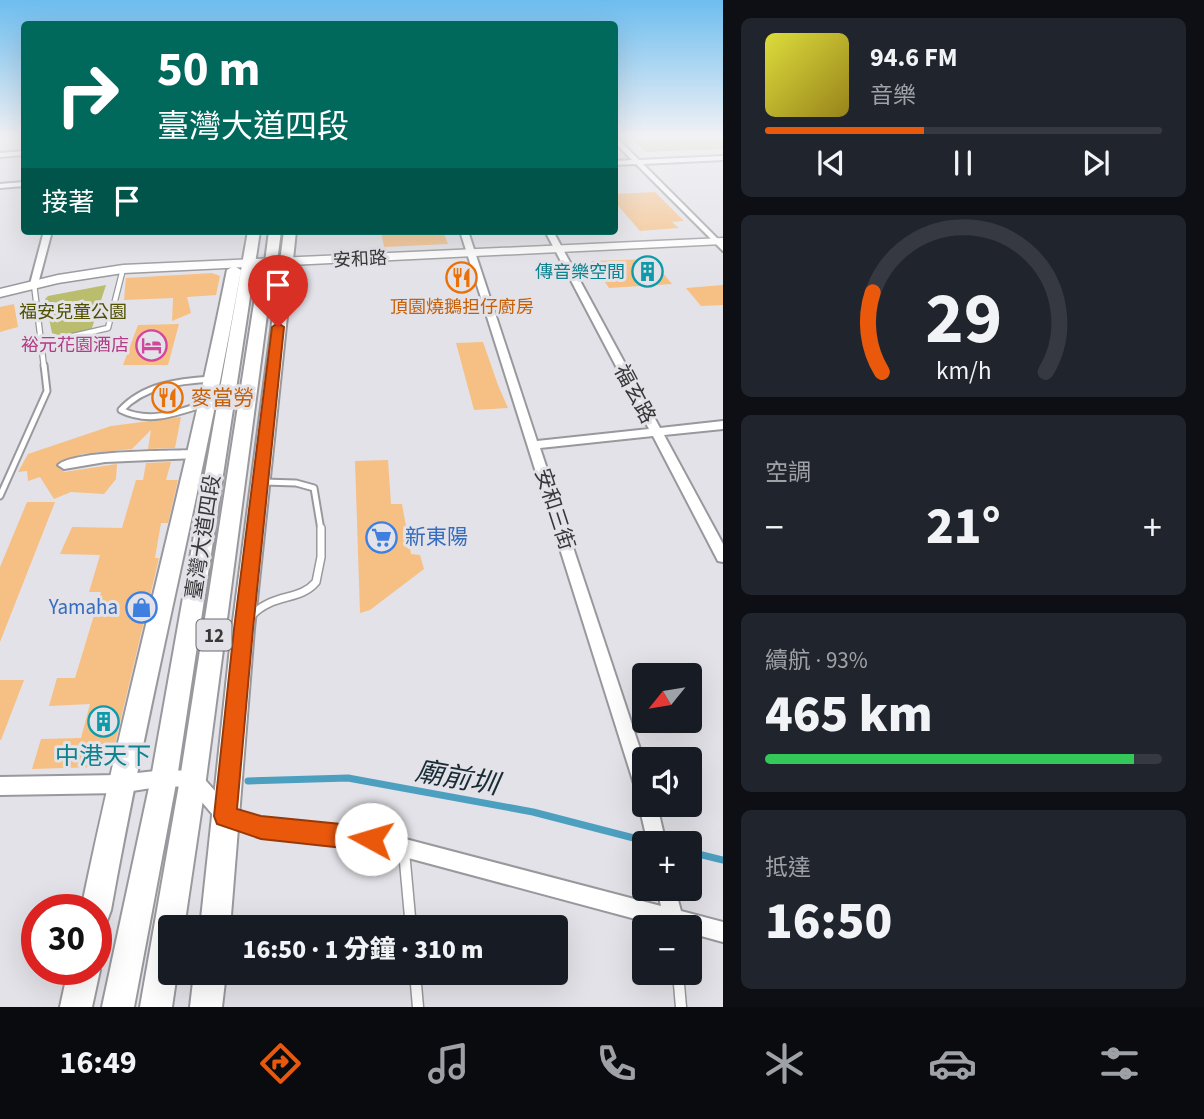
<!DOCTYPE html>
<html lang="zh-TW">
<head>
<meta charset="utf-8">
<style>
	:root { --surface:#171b24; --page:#20242c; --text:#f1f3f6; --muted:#9ea1a6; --line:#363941; --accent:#ea580c }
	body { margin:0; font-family:"Source Sans 3","Noto Sans TC",sans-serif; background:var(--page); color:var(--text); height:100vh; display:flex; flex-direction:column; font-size:26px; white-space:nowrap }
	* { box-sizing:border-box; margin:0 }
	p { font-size:23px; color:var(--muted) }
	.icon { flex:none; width:38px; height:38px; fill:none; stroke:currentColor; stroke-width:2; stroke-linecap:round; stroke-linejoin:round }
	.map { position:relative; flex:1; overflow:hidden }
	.drawer { display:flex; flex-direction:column; gap:18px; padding:18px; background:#0d0f14; width:481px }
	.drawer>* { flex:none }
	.top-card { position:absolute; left:21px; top:21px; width:597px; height:214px; border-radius:7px; box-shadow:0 7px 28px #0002; background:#00695c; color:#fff; overflow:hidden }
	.needle { width:46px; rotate:240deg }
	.fabs { position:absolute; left:632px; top:663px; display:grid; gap:14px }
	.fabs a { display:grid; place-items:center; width:70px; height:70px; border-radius:7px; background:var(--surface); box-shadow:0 7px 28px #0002; font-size:35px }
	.speed { position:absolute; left:21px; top:894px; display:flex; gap:14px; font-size:35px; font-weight:700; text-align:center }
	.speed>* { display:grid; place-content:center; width:91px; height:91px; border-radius:50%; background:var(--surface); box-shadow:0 7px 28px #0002; line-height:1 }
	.speed .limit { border:10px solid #d22; background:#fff; color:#111 }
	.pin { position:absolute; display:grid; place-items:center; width:60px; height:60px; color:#fff; margin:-72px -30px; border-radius:50% 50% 50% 0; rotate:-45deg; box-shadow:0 0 7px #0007 }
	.pin .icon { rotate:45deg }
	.me { position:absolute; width:77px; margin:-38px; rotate:276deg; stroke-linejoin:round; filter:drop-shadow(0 0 5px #0008) }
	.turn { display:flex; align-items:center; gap:24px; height:147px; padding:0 21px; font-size:32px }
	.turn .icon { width:91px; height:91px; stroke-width:2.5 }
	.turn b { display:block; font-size:49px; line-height:60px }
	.then { display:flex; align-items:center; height:66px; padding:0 21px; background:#0003; gap:14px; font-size:26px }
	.big { font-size:52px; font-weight:800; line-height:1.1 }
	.drawer .tile { flex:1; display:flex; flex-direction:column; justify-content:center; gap:10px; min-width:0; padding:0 24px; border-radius:10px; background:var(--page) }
	.drawer .dial { align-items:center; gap:0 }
	.dial svg { height:182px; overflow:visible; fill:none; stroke:var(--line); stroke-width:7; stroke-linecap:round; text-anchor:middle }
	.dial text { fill:var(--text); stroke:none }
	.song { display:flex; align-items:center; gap:21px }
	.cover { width:84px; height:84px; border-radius:10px; background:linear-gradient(135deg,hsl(60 70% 55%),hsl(50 70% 35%)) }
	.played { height:7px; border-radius:4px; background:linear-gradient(90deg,var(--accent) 40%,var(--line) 40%) }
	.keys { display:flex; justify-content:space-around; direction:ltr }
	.heat { display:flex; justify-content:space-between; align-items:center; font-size:38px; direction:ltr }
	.charge { height:10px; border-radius:5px; background:linear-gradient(90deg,#34c759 93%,var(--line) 0) }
	.trip { position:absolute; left:158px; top:915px; width:410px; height:70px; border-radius:7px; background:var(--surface); box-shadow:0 7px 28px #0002; font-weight:800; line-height:70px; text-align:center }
	.tabs { display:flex; height:112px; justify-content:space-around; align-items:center; background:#090b0e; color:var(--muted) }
	.tabs .icon { width:49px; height:49px }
	.tabs .on { color:var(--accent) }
	.tabs b { font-size:32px; color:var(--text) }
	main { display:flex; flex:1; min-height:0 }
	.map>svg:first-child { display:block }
	.green { fill:#babd6e }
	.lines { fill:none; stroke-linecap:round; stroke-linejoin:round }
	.stream { stroke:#4d9fc0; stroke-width:7 }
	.building { fill:#f6bf83 }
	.lane-far3-casing { stroke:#99999d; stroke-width:7 }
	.lane-far2-casing { stroke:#99999d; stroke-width:9 }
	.lane-far1-casing { stroke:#99999d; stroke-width:10 }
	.lane-casing { stroke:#99999d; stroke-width:13 }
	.street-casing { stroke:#99999d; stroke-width:4 }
	.secondary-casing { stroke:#99999d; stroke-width:3 }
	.primary-casing { stroke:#99999d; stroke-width:4 }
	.lane-far3 { stroke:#fff; stroke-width:4.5 }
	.lane-far2 { stroke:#fff; stroke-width:5 }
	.lane-far1 { stroke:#fff; stroke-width:7 }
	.lane { stroke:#fff; stroke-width:10 }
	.street { fill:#fff; fill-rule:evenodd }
	.secondary { fill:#fff; fill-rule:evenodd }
	.primary { fill:#fff; fill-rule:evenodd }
	.route { fill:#ea580c; stroke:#983908; stroke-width:2 }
	.labels { text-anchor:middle; stroke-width:6; stroke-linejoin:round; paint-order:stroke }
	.far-street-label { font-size:18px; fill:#383839; stroke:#e3e2e8 }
	.far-culture-label { font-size:18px; fill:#0d838f; stroke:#e3e2e8; text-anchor:end }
	.far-food-label { font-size:18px; fill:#c56008; stroke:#e3e2e8 }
	.far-park-label { font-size:18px; fill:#4f5000; stroke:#e3e2e8 }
	.far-hotel-label { font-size:18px; fill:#b23c85; stroke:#e3e2e8; text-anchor:end }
	.shield { fill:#e3e2e8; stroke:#6b6b6e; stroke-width:2 }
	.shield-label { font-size:19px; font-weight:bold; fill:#383839 }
	.street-label { font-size:21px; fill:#383839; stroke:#e3e2e8 }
	.food-label { font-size:21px; fill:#c56008; stroke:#e3e2e8; text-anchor:start }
	.shop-label { font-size:21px; fill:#366cbe; stroke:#e3e2e8; text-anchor:start }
	.near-culture-label { font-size:24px; fill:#0d838f; stroke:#e3e2e8 }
	.near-water-label { font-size:28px; font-style:italic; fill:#192d36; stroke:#e3e2e8 }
</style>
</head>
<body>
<main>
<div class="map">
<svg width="723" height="1007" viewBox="0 0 723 1007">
	<rect width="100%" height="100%" fill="#e3e2e8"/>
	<path class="green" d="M632 138H723V149L646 152Z
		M106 285 91 331 60 336 52 333 45 299 48 296Z"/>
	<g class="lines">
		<path class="stream" d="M248 781 348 778 533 812 653 843
			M690 852 723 860"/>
	</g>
	<path class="building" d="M655 192 684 221 672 222 679 228 640 231 614 201V194Z
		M381 231H443L448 244 384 247Z
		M651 259 672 284 609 288 591 261Z
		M212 273 220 276 216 295 187 297 191 313 172 321 173 298 124 300 126 278Z
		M723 285V305L701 306 686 288Z
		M14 304 18 327 0 332V307Z
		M179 324 168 365H123L138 325Z
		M483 342 498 385 508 408 474 410 456 343Z
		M181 417 175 448 148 449 151 430 132 449 82 454 56 464 64 472 117 464 116 479 104 494 71 492 54 499 40 477 28 481 27 471 18 472 28 454 111 426Z
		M388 460 391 504H402L411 554 420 555 424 569 370 610 360 613 355 461Z
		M171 462 166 480H178L168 523H161L155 558H159L113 752 96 767 32 769 41 739 81 738 90 704 49 706 57 678H75L101 592H89L100 555 60 554 72 527 122 528 136 480H143L146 463Z
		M27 502H55L0 642V567Z
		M0 680H24L1 740H0Z"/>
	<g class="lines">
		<defs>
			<path id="lane-far3" d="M34 284 44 367
				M43 343 108 328 123 269"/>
			<path id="lane-far2" d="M204 404C176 413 149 424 121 410 144 385 179 381 211 379
				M264 482 296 483 314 488 321 530
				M0 496 47 391 44 365"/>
			<path id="lane-far1" d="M251 616C274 592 299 602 316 582L321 557V528"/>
			<path id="lane" d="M404 851 411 928
				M415 973 418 1007
				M678 973 681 1007"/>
			<path id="street" d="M614 138H617L639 160 723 156V160L643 164 723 244V251L636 164 614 165V161L632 160 614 142Z
				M24 151V155L0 157V153Z
				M24 182V186L0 188V184Z
				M44 231H52L38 284 34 287 30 284Z
				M460 231H468L537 441 649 429 545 231H553L660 428 723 421V429L664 435 723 544V562L718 561 653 436 540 448 644 761V796L638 793 635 787Z
				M196 450 202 454 196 458 105 462 64 469 58 465C74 450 170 451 196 450Z
				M164 770 193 771 199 773 231 809 261 819 371 830 661 906 657 889H675L681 911 723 922V942L690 933V928H669L371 848 261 837 219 822 189 787 164 786 120 793 0 795V777L120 775Z
				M644 798V805H657L666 844H648L639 805Z"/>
			<path id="secondary" d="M723 238V244L123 273 58 283 0 297V289L58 275 123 265Z"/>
			<path id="primary" d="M248 231H260L177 778 134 1007H102L151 778Z
				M269 231H281L277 262 271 284 206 779 184 928H170V973H177L172 1007H140L180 779 257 284 265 262Z
				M284 231H296L254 629 230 928H200L232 629Z
				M234 266 241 270C203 485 149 696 111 910L107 921 96 925V910H81C125 695 184 485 227 270Z
				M96 961 100 970 92 1007H60L68 970H96Z
				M194 973H226L222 1007H190Z"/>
		</defs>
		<use href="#lane-far3" class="lane-far3-casing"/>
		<use href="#lane-far2" class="lane-far2-casing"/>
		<use href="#lane-far1" class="lane-far1-casing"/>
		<use href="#lane" class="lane-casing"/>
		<use href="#street" class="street-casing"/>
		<use href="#secondary" class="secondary-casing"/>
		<use href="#primary" class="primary-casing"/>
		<use href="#lane-far3" class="lane-far3"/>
		<use href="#lane-far2" class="lane-far2"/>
		<use href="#lane-far1" class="lane-far1"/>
		<use href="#lane" class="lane"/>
		<use href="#street" class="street"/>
		<use href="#secondary" class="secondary"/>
		<use href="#primary" class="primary"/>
	</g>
	<linearGradient id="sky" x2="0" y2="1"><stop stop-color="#6dbdef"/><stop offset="0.49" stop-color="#f2f2f5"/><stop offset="1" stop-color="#f2f2f5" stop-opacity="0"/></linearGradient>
	<rect width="723" height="279" fill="url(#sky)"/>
	<path class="route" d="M278 323 284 327 253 629 237 809 261 816 371 827 379 831 382 839 379 847 371 851 261 839 217 824 214 816 234 629 272 327Z"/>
	<defs>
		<symbol id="building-ring" viewBox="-11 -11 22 22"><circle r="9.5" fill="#e3e2e8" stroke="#0f9aa8" stroke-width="1.5"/><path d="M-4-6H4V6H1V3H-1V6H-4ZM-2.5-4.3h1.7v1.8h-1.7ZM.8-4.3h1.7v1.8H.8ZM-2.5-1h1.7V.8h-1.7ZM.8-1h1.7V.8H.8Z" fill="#0f9aa8"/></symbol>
		<symbol id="restaurant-ring" viewBox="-11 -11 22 22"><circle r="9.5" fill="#e3e2e8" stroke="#e8710a" stroke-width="1.5"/><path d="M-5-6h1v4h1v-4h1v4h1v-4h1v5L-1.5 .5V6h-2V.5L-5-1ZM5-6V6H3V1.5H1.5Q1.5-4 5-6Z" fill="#e8710a"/></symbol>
		<symbol id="hotel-ring" viewBox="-11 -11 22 22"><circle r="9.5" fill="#e3e2e8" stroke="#d1479c" stroke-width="1.5"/><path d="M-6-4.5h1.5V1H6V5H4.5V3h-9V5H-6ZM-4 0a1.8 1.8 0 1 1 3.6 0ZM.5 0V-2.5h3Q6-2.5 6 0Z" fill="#d1479c"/></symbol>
		<symbol id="supermarket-ring" viewBox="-11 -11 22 22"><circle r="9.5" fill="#e3e2e8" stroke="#3f7fe0" stroke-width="1.5"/><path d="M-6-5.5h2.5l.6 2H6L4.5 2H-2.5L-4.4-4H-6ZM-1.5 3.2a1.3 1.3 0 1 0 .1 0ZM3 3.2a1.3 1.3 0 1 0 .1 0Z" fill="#3f7fe0"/></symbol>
		<symbol id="shop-ring" viewBox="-11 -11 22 22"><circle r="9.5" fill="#e3e2e8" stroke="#3f7fe0" stroke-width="1.5"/><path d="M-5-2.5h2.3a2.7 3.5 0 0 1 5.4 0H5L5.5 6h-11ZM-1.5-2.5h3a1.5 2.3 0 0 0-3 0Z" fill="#3f7fe0"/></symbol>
	</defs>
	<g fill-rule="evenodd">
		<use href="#building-ring" x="630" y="254" width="35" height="35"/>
		<use href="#restaurant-ring" x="444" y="260" width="35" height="35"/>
		<use href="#hotel-ring" x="134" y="328" width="35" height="35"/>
		<use href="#restaurant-ring" x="150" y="380" width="35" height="35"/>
		<use href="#supermarket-ring" x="364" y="520" width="35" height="35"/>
		<use href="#shop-ring" x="124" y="590" width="35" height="35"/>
		<use href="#building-ring" x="86" y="704" width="35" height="35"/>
	</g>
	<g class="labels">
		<g class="far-street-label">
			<text transform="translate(360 259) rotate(-3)" y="6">安和路</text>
		</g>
		<g class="far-culture-label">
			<text x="625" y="278">傳音樂空間</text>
		</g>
		<g class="far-food-label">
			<text x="462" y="313">頂園燒鵝担仔廚房</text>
		</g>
		<g class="far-park-label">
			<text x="73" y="318">福安兒童公園</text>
		</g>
		<g class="far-hotel-label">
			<text x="129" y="351">裕元花園酒店</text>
		</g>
		<rect class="shield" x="196.5" y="619.5" width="35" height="31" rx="5"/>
		<g class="shield-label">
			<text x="214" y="642">12</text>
		</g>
		<g class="street-label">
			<text transform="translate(635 394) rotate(62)" y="7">福玄路</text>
			<text transform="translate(555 509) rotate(72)" y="7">安和三街</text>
			<text transform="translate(203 537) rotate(-81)" y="7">臺灣大道四段</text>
		</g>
		<g class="food-label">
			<text x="191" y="405">麥當勞</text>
		</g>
		<g class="shop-label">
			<text x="405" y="544">新東陽</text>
			<text x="118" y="614" text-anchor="end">Yamaha</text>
		</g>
		<g class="near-culture-label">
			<text x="103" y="764">中港天下</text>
		</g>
		<g class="near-water-label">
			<text transform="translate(457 777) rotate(10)" y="10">廟前圳</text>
		</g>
	</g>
</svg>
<div class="fabs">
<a><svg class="needle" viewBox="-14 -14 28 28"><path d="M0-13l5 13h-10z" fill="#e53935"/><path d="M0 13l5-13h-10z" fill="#9ea1a6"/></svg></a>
<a><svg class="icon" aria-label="sound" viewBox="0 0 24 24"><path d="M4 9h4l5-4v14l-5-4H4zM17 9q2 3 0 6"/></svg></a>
<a>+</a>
<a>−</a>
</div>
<div class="speed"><div class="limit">30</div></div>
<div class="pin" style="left:278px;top:327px;background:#d93025"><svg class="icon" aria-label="arrive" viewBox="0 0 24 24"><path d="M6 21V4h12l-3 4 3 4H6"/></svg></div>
<svg class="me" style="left:371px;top:839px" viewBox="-20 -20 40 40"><circle r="19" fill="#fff"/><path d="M0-13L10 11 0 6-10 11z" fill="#ea580c"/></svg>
<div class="trip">16:50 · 1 分鐘 · 310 m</div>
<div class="top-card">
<div class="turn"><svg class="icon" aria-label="right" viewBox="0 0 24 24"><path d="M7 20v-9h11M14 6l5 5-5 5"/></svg><div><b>50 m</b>臺灣大道四段</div></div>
<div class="then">接著<svg class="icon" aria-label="arrive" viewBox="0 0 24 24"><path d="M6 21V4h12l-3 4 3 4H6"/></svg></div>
</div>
</div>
<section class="drawer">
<div class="tile">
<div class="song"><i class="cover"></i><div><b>94.6 FM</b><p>音樂</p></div></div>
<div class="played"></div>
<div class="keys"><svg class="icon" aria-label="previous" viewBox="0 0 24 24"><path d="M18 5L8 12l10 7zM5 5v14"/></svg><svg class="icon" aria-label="pause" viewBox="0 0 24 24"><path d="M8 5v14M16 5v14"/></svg><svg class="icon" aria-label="next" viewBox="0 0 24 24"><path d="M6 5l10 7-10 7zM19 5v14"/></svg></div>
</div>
<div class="tile dial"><svg viewBox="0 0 100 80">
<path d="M14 69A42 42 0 1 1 86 69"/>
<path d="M14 69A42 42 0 0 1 10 34" stroke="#ea580c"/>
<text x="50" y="56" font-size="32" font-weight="700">29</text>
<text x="50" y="72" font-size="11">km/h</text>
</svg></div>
<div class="tile"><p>空調</p>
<div class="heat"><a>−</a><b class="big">21°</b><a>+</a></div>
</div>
<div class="tile"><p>續航 · 93%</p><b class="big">465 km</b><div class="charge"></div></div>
<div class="tile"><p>抵達</p><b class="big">16:50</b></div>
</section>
</main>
<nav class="tabs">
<b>16:49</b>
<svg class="icon on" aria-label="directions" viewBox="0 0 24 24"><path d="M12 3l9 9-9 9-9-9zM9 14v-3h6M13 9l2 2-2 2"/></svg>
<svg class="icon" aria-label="music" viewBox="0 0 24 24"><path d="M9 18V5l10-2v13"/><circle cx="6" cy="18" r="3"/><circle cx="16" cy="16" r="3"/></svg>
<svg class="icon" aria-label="phone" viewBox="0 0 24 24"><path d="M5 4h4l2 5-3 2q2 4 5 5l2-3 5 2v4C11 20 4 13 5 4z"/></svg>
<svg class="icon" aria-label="climate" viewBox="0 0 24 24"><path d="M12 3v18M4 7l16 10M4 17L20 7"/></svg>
<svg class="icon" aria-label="car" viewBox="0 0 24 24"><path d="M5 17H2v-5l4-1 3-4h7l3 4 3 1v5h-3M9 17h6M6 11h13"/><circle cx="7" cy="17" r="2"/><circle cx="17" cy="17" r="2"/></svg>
<svg class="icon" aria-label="filters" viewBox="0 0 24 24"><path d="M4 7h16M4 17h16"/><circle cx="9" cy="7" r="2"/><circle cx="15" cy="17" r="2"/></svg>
</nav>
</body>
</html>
